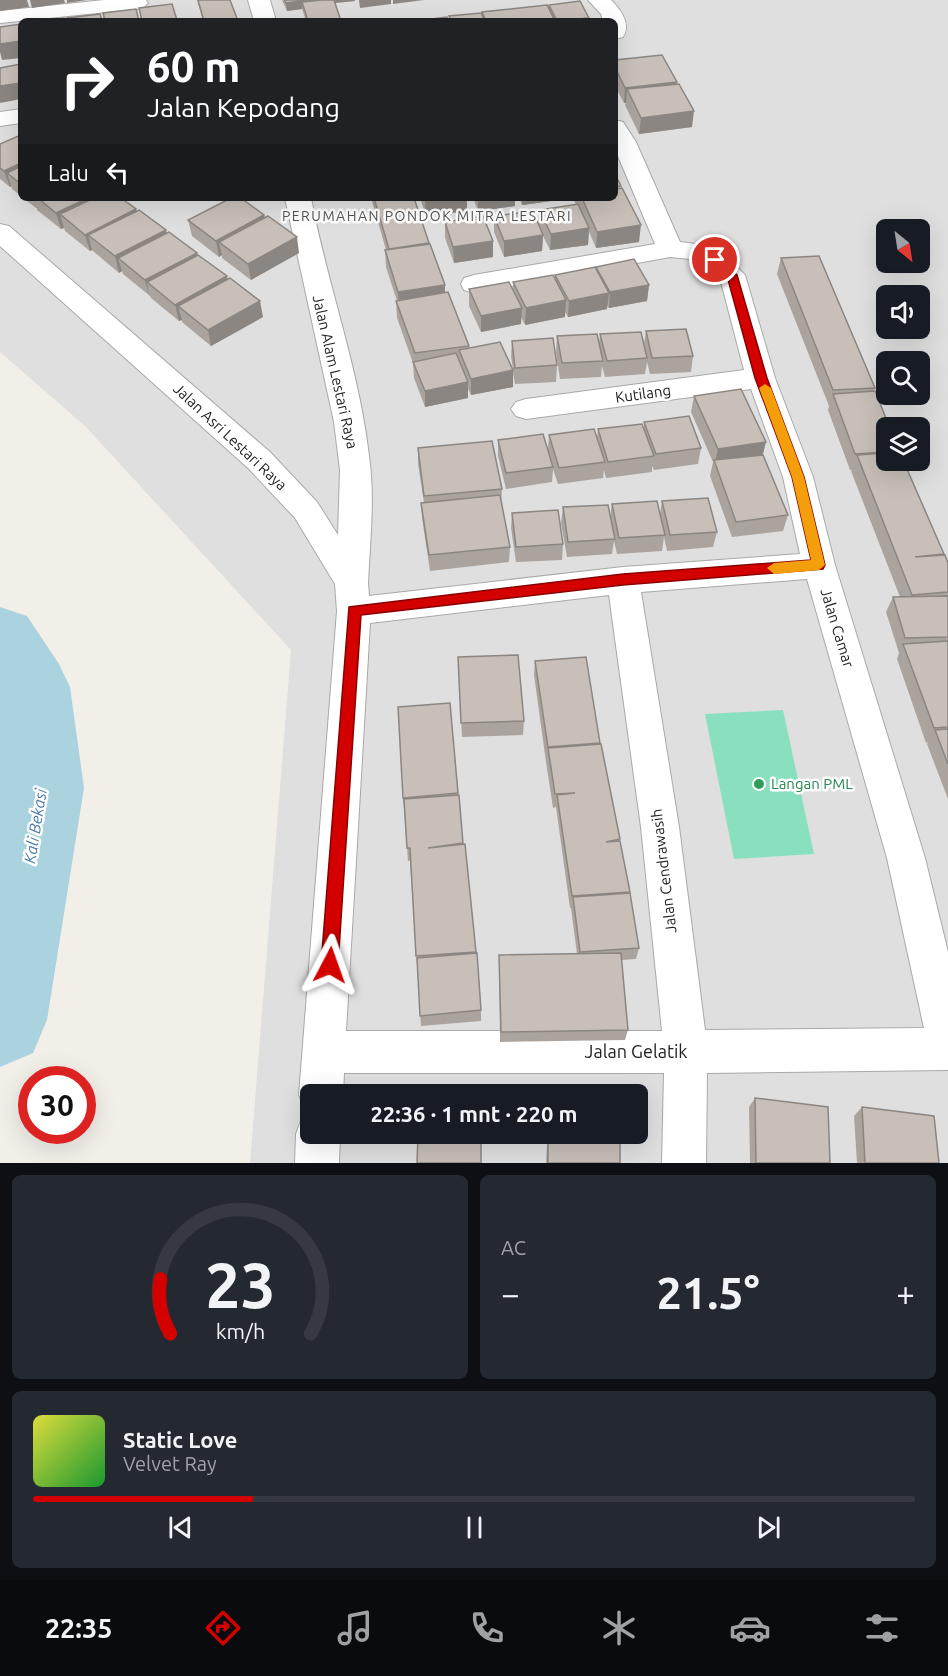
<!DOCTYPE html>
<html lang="id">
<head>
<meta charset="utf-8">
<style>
	:root { --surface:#171b24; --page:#242831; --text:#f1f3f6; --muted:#9ea1a6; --line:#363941; --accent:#d40000 }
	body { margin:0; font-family:Ubuntu,sans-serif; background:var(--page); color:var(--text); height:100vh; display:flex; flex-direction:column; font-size:22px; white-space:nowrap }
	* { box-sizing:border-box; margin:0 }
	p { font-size:20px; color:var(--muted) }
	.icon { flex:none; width:33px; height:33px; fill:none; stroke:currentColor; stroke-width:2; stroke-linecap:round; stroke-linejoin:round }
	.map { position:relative; height:1163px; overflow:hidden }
	.panel { display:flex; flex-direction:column; gap:12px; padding:12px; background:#0d0f14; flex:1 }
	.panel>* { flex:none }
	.banner { position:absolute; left:18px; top:18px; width:600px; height:183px; border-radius:9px; box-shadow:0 6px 24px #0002; background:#202124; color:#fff; overflow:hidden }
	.needle { width:39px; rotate:150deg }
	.tools { position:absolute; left:876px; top:219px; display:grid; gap:12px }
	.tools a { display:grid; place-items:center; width:54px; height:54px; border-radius:9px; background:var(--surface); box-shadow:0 6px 24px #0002; font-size:30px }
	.speed { position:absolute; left:18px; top:1066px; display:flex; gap:12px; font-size:30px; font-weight:700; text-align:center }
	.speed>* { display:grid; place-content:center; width:78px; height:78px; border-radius:50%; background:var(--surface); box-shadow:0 6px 24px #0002; line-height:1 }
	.speed .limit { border:9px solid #d22; background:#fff; color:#111 }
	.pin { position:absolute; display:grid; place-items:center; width:51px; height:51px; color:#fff; margin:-26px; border:3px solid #fff; border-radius:50%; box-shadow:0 2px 6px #0007 }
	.me { position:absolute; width:66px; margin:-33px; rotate:4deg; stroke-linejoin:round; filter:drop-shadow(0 0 4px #0008) }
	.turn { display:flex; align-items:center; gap:21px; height:126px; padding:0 30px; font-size:27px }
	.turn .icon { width:78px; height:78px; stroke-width:2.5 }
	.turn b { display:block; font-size:42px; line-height:51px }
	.then { display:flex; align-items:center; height:57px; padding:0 30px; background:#0003; gap:12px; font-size:22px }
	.big { font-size:45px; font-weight:700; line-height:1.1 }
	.panel .widget { flex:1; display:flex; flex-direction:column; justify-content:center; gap:9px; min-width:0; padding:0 21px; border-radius:9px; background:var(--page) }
	.panel .dial { align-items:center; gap:0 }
	.dial svg { height:156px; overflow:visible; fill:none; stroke:var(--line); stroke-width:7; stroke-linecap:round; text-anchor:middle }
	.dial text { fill:var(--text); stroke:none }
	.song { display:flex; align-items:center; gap:18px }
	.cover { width:72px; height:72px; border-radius:9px; background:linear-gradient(135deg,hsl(60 70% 55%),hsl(130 70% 35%)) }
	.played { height:6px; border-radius:3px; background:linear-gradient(90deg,var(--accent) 25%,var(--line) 25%) }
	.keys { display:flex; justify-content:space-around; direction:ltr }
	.heat { display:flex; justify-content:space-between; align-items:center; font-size:33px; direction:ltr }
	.panel .tiles { flex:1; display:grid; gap:12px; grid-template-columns:1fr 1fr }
	.widget:last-child { grid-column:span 2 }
	.trip { position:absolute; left:300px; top:1084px; width:348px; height:60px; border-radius:9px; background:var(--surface); box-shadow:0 6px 24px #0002; font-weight:700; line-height:60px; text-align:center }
	.menu { display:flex; height:96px; justify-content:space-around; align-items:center; background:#090b0e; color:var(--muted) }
	.menu .icon { width:42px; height:42px }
	.menu .on { color:var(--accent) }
	.menu b { font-size:27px; color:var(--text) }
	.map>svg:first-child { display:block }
	.residential { fill:#e0dfdf; fill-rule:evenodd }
	.pitch { fill:#88e0be }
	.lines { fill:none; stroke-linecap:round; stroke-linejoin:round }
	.river { fill:#aad3df; fill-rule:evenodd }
	.minor-casing { stroke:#a9a9a9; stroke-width:2 }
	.minor { fill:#fff; fill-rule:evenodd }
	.wall { fill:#aba49e }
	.shaded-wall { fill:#8b8681 }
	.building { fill:#c7bfb8; stroke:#8b8681; stroke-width:1.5 }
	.route { fill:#d40000; stroke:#8a0000; stroke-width:1.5 }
	.slow { fill:#f59e0b }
	.leisure-dot { fill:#2e9e5b; stroke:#fff; stroke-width:2 }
	.labels { text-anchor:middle; stroke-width:5; stroke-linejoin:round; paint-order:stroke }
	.far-neighbourhood-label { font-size:14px; letter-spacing:1.5px; fill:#555; stroke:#fff }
	.street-label { font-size:15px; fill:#222; stroke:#fff }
	.leisure-label { font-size:15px; fill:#27864d; stroke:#fff; text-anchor:start }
	.water-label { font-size:16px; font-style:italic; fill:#4a7aab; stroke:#fff }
	.near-street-label { font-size:18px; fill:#222; stroke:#fff }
</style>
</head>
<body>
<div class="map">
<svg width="948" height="1163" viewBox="0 0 948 1163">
	<rect width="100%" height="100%" fill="#f2efe9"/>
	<path class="residential" d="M0 0H948V1163H250L291 650 85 426 0 352ZM21 21H615V198H21ZM886 230H920V262H886ZM886 296H920V328H886ZM886 362H920V394H886ZM886 428H920V460H886ZM310 1095H638V1134H310Z"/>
	<path class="pitch" d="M783 710 814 854 734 859 705 714Z"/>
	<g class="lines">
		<path class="river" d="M0 607 27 616 59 664 70 687 84 788 47 1020 33 1053 0 1067Z"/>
		<defs>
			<path id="minor" d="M104 0H146L148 3 144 7 137 9 0 23V11Z
				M248 0H270L276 21H254Z
				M588 0H611L614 3C622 12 631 25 623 37L615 39V21H603L601 14Z
				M21 109V123L0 126V112Z
				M615 120 623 122 636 142 680 242 704 245 724 254 745 275 775 378 813 477 835 565 925 858 948 952V1070L707 1073 706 1163H662L664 1073H344L343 1095H310V1112L306 1110 299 1095 337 611 335 584 295 518 248 468 0 246V224L9 226 270 452 317 502 338 535 340 470 334 422 285 198H311C327 284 359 368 369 456 375 498 370 541 368 583L369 596 623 567 800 554 783 477 751 389 526 419 516 416 511 409 516 402 526 399 744 370 720 278 706 266 690 259 670 257 474 293 464 290 461 284 464 278 474 275 655 244 615 149ZM807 579 887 858 924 1028 705 1030 679 827 641 592ZM609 595 641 827 662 1031H346L370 623Z
				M310 1115V1134H340L339 1163H295L296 1134 302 1118Z"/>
		</defs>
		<use href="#minor" class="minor-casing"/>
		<use href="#minor" class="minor"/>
	</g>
	<path class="wall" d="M197 0H230L238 21H203Z
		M282 0 318 1H355L335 3 341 21H306L302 9 287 11Z
		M549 5 589 21H415L449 20V16H482V12L548 8Z
		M615 60 677 82 676 84 692 127 639 134 625 105 626 103H624L615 86Z
		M21 135V196L12 189 11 186 10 187 0 179V144Z
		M621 188 639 242 596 248 589 232 588 245 550 250 543 236 542 251 504 257 494 232V216L538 224 539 210 576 205 573 198H615Z
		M23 198H121L136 209V211L166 230V233L197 255 227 279 263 317 211 346 182 322V320L179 321 151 298 150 296 123 274 122 271 119 273 93 251 92 250 90 251 65 231 64 228 61 229 37 210V208H36Z
		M371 198H414L445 293 469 346V348L513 369 511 357 512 341 557 365 556 382 515 384 513 373V387L471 395 468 389V398L425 407 414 378 413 363 397 318 396 301H397L386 267 385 250H386Z
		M420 198H467V211L426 216Z
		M473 198H515V206L478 211Z
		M519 198H559V200L522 205Z
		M264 215 265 218 299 253 251 280 222 258V255L219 257 192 236 188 220Z
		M445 222 493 241V257L454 263 445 238Z
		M781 258 875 388 874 391 886 428V460L944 554 943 555 948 563V799L927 744 928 742 926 743 897 659 899 653 886 612 893 597H900L851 471 852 470H850L828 410 829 406 777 274Z
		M596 267 649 285 647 301 609 308 607 306V309L568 317 565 312V317L525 325 521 317V324L481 332 469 306V289H513V282L555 279V275L596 269Z
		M646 331 693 356 691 372 650 374 647 362 645 374 605 377 602 366 601 377 560 379 556 353 557 336 599 344 600 334 644 343Z
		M694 396 763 455 788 515 783 531 732 537 710 476 713 462 691 412Z
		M644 422 701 448 698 464 654 470 652 466V472L606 478 604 470 603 478 558 484 553 469 552 482 506 489 498 456V440L548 449 549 435 597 438 598 429 644 428Z
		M418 448 502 489 501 503 510 547 509 562 430 571 422 518 421 503H424L418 464Z
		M662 501 717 532 713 547 667 551 664 537 662 551 617 554 614 541 612 554 567 557 561 523 563 507 610 516 612 504 660 514Z
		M512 513 563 544 562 560 516 562 511 528Z
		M535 661 600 743 630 892 639 948 636 959 621 960 628 1030 625 1040 500 1042 499 955 577 954 571 908H570L556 807 553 808 546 762 534 675Z
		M459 672 524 721 523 735 462 737Z
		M450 703 463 845 465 844 481 1010V1021L421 1026 410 861H408L403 798Z
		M755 1098 830 1163H750L749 1107Z
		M862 1107 939 1163H857L854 1116Z
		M548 1135 620 1163H546L547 1144Z"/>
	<path class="shaded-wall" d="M0 0H27L29 7 0 11Z
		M30 0H64L65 3 32 8Z
		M67 0H87L67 3Z
		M309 0H318V7L302 2V9L287 11 286 3Z
		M323 0H355V1L323 4Z
		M359 0H391V4L360 8Z
		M393 0H424L393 4Z
		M589 18V21H562Z
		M21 41V58L2 60 0 52V44Z
		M677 82 674 98 627 89 626 103H624L625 88Z
		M21 83V99L0 103V86Z
		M694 111 692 127 639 134 641 118Z
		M21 163V182L7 173 11 186 10 187 4 171Z
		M88 198H110L60 214 64 228 61 229 56 213Z
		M442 198H467V211L426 216 425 200Z
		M478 198H515V206L478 211Z
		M522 198H559V200L522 205Z
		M136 209 140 226 88 235 92 250 90 251 85 235Z
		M264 215 267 231 219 242 222 255 219 257 216 241Z
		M641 225 639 242 596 248 597 232Z
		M589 228 588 245 550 250 551 234Z
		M166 230 169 246 118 258 122 271 119 273 115 256Z
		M543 235 542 251 504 257V241Z
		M297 237 299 253 251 280 248 264Z
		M493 241V257L454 263 453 247Z
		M429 243V259L390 265 389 249Z
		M197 253 200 269 147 282 149 296 145 280Z
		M227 276 230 293 178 306 182 320 179 321 175 305Z
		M445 285V301L399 308 398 292Z
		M649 285 647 301 609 308 610 292Z
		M609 293 607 309 568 317 569 301Z
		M566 300 565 317 525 325 526 308Z
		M260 301 263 317 211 346 208 330Z
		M522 308 521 324 481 332V316Z
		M513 370V387L471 395V379Z
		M468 382V398L425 407V391Z
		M766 442 762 458 715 463 718 449Z"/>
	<path class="building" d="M198 0H230L238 21H204Z
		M285 0H309L286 3Z
		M322 0H334L341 21H308L302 2Z
		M580 1 589 18 557 21 549 5Z
		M172 4 177 20 168 21H142L139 8Z
		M547 5 555 21H486L482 12Z
		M136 9 139 21H105L103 13Z
		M481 13 485 21H451L449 16Z
		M100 14 102 21H67V18Z
		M447 17 449 21H415Z
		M64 18 65 21H44Z
		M21 24V41L0 44V27Z
		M662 55 677 82 625 88 615 67V60Z
		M21 64V83L0 86V68Z
		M679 84 694 111 641 118 627 89Z
		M21 135V163L4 171 0 168V144Z
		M21 166V184L7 173Z
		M615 174 621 186 615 187Z
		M622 188 641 225 597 232 582 198H615V189Z
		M38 198H88L56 213Z
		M94 198H121L136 209 85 235 60 214Z
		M231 198H241L264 215 216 241 188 220Z
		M374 198H414L429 243 389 249Z
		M424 198H442L425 200Z
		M578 204 589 228 551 234 539 210Z
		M139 210 166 230 115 256 88 235Z
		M533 211 543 235 504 241 494 216Z
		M268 216 297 237 248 264 219 242Z
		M483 216 493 241 453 247 445 222Z
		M169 232 197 253 145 280 118 258Z
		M430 244 445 285 398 292 385 250Z
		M198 255 227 276 175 305 147 282Z
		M819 256 875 388 833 390 781 258Z
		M634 259 649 285 610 292 596 267Z
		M595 267 609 293 569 301 555 275Z
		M553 275 566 300 526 308 513 282Z
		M230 278 260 301 208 330 178 306Z
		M509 282 522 308 481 316 469 289Z
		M448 292 469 346 415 353 396 301Z
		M686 329 693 356 652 358 646 331Z
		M641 332 647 358 607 361 600 334Z
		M597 334 603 361 562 363 557 336Z
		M553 338 557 365 515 368 512 341Z
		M500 342 513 370 471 379 459 350Z
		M456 353 468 382 425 391 413 362Z
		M741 389 766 442 718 449 694 396Z
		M875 391 890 428H886V452L855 454 833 394Z
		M689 416 701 448 656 454 644 422Z
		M642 424 654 456 608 462 598 429Z
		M594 429 605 462 559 468 549 435Z
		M543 434 553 467 506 473 498 440Z
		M492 441 502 489 424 496 418 448Z
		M886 453V460H903L944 554 915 557 945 555 948 563V592L912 595 857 455Z
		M763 455 788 515 736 522 714 460Z
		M500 495 510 547 429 555 421 503Z
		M708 498 717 532 670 535 662 501Z
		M657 501 665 535 619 538 612 504Z
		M608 505 615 539 568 542 563 507Z
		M558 510 563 544 516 547 512 513Z
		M948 596V637L905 638 893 597Z
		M948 641V727L934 728 903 644Z
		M518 655 524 721 461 723 458 657Z
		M586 657 600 743 548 747 535 661Z
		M450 703 458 793 403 798 398 707Z
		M948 729V764L935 730Z
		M601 744 620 839 606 842 620 841 630 892 572 896 557 795 575 793 555 794 548 748Z
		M459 795 463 843 428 848 465 844 476 952 416 956 410 848H407L404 799Z
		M630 893 639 948 580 952 573 897Z
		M477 953 481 1010 420 1016 417 958Z
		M621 953 628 1030 501 1032 499 955Z
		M755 1098 828 1107 830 1163H756Z
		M862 1107 934 1116 939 1163H865Z
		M418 1134H481V1163H417Z
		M548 1135 620 1140V1163H548Z"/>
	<path class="route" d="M715 256 737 275 767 378 804 477 825 565 823 569 623 585 361 615 338 965 336 971 330 973 324 971 321 965 349 607 623 574 811 560 792 477 755 378 727 276 710 260Z"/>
	<path class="slow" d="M765 384 771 388 804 477 825 565 819 570 774 574 767 568 774 563 811 560 792 477 759 388Z"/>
	<circle class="leisure-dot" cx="759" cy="784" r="6"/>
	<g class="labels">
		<g class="far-neighbourhood-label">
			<text x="427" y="221">PERUMAHAN PONDOK MITRA LESTARI</text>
		</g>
		<g class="street-label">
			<text transform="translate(335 372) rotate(77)" y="5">Jalan Alam Lestari Raya</text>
			<text transform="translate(643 394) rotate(-8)" y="5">Kutilang</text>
			<text transform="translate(230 437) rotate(43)" y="5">Jalan Asri Lestari Raya</text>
			<text transform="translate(837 628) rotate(73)" y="5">Jalan Camar</text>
			<text transform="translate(664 871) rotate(-97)" y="5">Jalan Cendrawasih</text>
		</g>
		<g class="leisure-label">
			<text x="771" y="789">Langan PML</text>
		</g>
		<g class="water-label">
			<text transform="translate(35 826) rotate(-81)" y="6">Kali Bekasi</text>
		</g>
		<g class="near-street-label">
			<text x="636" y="1058">Jalan Gelatik</text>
		</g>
	</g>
</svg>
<div class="tools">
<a><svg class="needle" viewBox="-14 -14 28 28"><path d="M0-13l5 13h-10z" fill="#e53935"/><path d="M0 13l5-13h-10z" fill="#9ea1a6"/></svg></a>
<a><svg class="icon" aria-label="sound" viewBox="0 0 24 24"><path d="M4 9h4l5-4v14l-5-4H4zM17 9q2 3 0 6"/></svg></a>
<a><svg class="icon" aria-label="search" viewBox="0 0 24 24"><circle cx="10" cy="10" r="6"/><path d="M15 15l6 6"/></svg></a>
<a><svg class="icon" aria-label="layers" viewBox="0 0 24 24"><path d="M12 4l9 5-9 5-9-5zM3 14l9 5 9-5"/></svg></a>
</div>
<div class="speed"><div class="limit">30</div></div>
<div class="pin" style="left:715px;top:260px;background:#d93025"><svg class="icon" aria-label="arrive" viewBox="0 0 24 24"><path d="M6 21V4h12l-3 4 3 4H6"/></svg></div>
<svg class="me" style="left:330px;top:965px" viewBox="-20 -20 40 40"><path d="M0-17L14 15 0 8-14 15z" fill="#d40000" stroke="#fff" stroke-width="4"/></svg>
<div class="trip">22:36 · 1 mnt · 220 m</div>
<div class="banner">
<div class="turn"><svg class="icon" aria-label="right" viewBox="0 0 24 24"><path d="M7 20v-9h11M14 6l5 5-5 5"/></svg><div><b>60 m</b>Jalan Kepodang</div></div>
<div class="then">Lalu<svg class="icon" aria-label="left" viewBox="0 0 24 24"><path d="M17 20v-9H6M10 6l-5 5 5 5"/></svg></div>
</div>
</div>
<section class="panel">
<div class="tiles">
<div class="widget dial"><svg viewBox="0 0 100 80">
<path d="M14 69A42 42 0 1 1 86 69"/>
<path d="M14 69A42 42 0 0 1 9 41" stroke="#d40000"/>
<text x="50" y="56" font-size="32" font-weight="700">23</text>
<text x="50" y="72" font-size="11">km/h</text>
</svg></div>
<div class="widget"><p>AC</p>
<div class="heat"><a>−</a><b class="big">21.5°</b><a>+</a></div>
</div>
<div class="widget">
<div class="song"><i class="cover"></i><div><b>Static Love</b><p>Velvet Ray</p></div></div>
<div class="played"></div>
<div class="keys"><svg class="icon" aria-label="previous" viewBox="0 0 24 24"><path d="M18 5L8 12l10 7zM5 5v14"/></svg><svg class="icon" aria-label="pause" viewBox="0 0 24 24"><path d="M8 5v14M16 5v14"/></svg><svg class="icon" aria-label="next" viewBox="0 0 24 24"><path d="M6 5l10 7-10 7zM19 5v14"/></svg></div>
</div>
</div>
</section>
<nav class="menu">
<b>22:35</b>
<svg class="icon on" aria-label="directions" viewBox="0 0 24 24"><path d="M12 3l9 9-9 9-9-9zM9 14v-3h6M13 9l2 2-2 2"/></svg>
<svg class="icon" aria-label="music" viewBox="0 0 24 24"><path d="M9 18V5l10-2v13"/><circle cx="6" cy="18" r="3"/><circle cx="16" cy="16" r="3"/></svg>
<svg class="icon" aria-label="phone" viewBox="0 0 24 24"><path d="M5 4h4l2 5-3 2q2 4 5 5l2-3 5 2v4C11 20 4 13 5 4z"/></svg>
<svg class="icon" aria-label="climate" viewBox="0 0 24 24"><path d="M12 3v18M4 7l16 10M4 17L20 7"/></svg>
<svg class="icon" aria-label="car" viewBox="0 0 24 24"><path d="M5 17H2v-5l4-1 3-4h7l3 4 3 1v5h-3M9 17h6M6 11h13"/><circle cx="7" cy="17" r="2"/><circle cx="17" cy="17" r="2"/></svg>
<svg class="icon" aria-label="filters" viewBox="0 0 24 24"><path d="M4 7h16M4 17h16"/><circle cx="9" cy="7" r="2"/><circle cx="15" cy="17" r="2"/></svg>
</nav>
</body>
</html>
